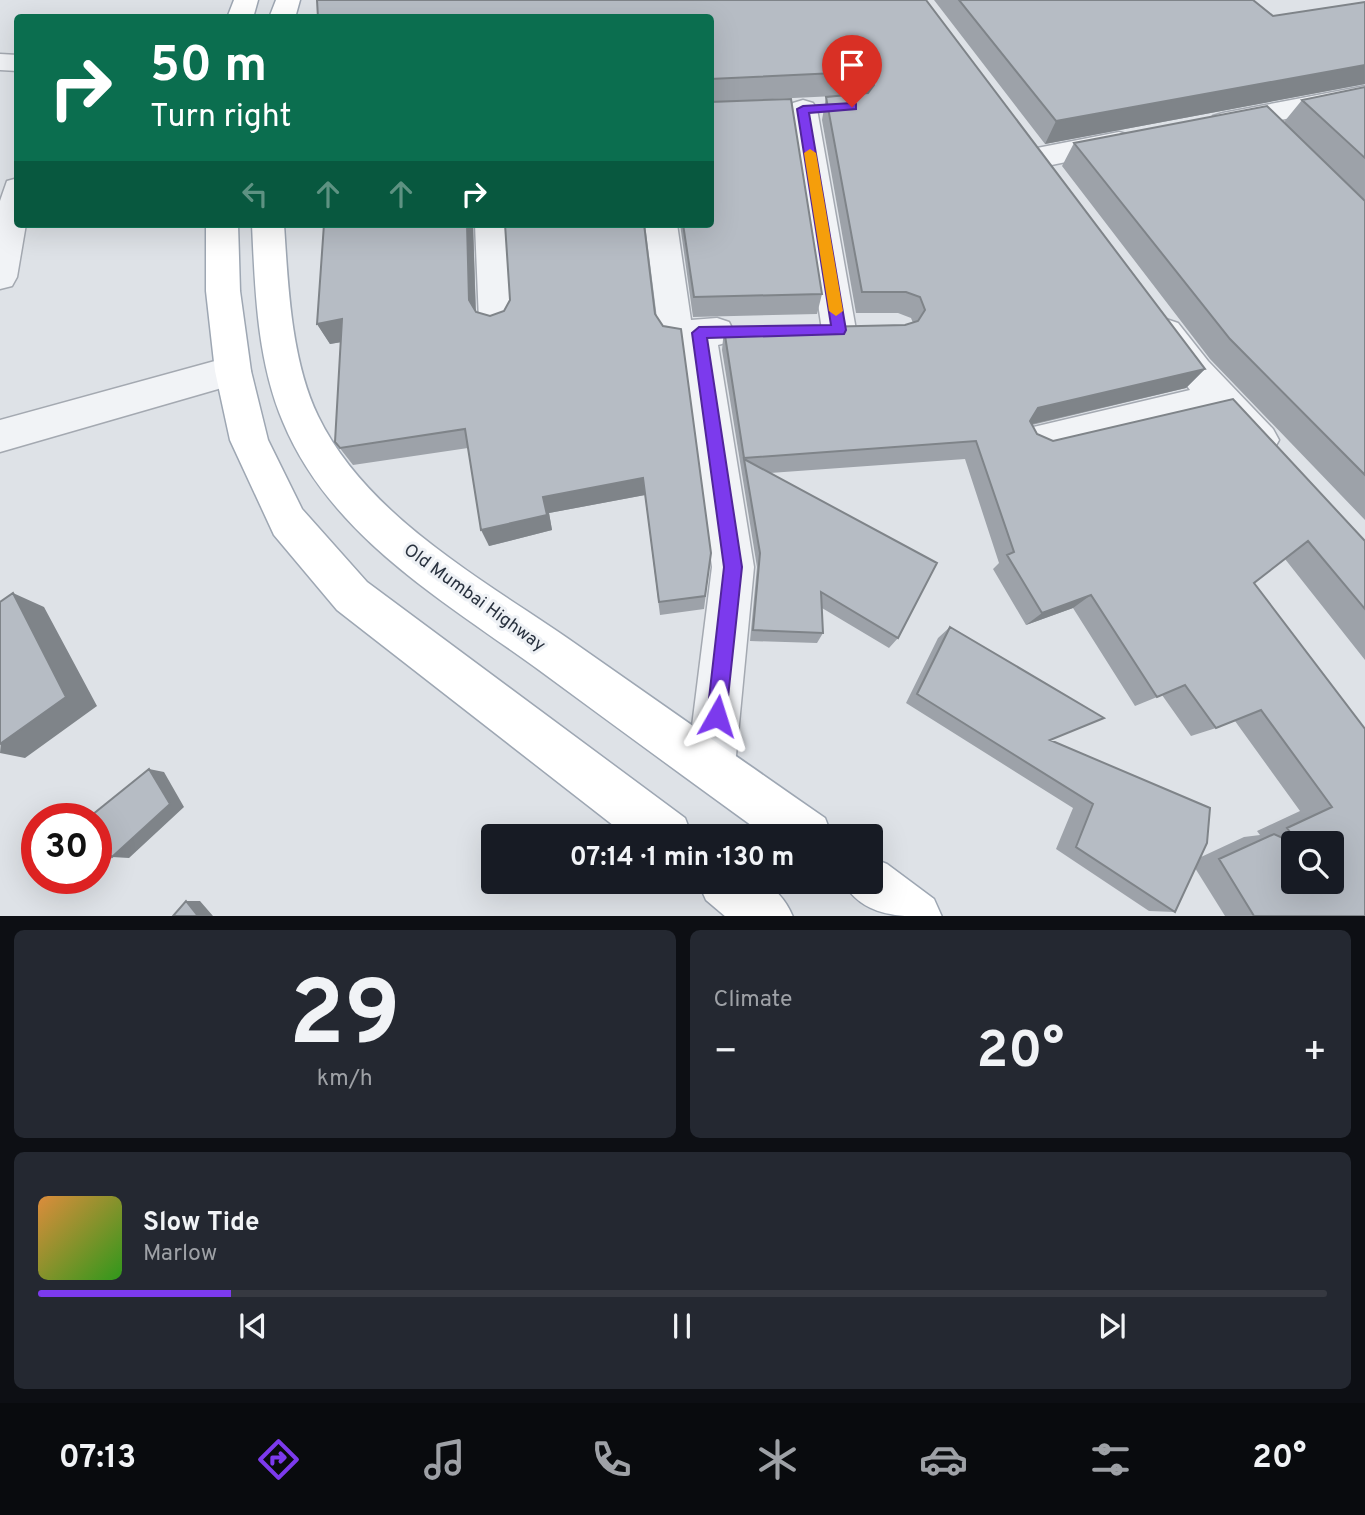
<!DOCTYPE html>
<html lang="en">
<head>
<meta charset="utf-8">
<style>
	:root { --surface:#171b24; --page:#242831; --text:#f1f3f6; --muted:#9ea1a6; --line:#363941; --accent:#7c3aed }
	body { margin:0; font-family:Overpass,sans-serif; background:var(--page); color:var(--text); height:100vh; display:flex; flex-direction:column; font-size:26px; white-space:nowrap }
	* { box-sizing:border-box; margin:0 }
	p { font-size:23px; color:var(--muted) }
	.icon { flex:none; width:38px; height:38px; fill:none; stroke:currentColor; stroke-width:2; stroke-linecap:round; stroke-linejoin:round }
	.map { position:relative; height:916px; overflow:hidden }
	.details { display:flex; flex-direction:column; gap:14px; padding:14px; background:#0d0f14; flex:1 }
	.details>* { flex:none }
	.hud { position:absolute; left:14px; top:14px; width:700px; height:214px; border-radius:7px; box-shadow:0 7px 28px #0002; background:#0b6e4f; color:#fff; overflow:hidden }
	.buttons { position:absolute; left:1281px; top:831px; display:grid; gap:14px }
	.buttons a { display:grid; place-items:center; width:63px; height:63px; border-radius:7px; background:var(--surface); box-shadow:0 7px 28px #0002; font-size:35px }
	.speed { position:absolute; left:21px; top:803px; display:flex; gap:14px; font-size:35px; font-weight:700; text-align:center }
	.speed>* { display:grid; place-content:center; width:91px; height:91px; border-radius:50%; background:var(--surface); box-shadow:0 7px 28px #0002; line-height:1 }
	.speed .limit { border:10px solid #d22; background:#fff; color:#111 }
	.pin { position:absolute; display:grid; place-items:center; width:60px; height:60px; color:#fff; margin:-72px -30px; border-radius:50% 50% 50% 0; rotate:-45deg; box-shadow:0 0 7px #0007 }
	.pin .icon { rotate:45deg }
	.me { position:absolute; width:77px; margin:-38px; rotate:6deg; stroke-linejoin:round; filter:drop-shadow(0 0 5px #0008) }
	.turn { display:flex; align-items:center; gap:24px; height:147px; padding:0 21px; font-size:32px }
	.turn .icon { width:91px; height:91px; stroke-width:2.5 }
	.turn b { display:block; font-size:49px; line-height:60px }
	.lanes { display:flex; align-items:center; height:66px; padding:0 21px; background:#0003; justify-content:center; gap:35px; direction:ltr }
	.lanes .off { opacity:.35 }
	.big { font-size:52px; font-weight:700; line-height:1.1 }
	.details .widget { flex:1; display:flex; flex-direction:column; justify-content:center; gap:10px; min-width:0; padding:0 24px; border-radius:10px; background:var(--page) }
	.details .dial { align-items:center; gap:0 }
	.dial b { font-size:91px; line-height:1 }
	.song { display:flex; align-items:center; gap:21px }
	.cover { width:84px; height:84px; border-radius:10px; background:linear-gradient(135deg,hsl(30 70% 55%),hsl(110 70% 35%)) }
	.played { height:7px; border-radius:4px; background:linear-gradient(90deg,var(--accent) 15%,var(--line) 15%) }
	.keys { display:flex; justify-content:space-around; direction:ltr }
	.heat { display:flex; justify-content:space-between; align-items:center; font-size:38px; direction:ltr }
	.details .tiles { flex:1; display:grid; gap:14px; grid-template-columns:1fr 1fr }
	.widget:last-child { grid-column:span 2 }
	.trip { position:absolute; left:481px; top:824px; width:402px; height:70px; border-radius:7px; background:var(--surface); box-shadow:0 7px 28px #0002; font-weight:700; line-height:70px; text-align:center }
	.dock { display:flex; height:112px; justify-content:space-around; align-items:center; background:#090b0e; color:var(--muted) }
	.dock .icon { width:49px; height:49px }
	.dock .on { color:var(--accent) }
	.dock b { font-size:32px; color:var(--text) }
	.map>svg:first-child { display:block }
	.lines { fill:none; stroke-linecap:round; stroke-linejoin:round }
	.minor-casing { stroke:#a4a9b1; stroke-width:3 }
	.major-casing { stroke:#9ea7b3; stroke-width:3 }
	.minor { fill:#f1f3f6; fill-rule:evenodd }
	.major { fill:#fff; fill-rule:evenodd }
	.wall { fill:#9da2a9; fill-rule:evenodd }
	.shaded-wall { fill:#7f8489 }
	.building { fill:#b6bcc4; stroke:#7f8489; stroke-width:2 }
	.route { fill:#7c3aed; stroke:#51269a; stroke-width:2 }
	.slow { fill:#f59e0b }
	.labels { text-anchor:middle; stroke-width:6; stroke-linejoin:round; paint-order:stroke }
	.street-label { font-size:18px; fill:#28313e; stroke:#eef1f5 }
</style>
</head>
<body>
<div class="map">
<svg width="1365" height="917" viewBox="0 0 1365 917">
	<rect width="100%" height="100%" fill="#dee2e7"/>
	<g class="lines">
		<defs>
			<path id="minor" d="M0 54 18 55V71L0 70Z
				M1365 86V104L1223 131 1213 128 1209 122 1213 116 1223 113Z
				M803 100 813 103 817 109 856 330 851 340 839 344 827 340 822 330 789 109 793 103Z
				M1119 132 1129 135 1134 142 1129 149 1037 168 1027 165 1022 158 1027 151 1037 148Z
				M18 178V224H26L17 277 12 286 0 289V201L7 181Z
				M475 224H507L513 321 508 330 496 334 484 330 479 321Z
				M645 224H677L691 320 717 318 729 322 734 332 729 342 718 345 754 567 735 766 728 783 711 790 694 783 687 766 712 567 683 347 664 344 659 334Z
				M1166 319 1178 323 1208 361 1273 429 1279 440 1273 451C1245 461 1231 434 1213 415L1038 456 1025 451 1019 440 1025 429 1190 390 1149 333 1154 323Z
				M233 356 246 361 251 371 246 381 0 452V420Z"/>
			<path id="major" d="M234 0H258L253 18H227Z
				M276 0H300L295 18H269Z
				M206 224H238L240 291 251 371 268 440 302 509 367 582 685 818 692 836H627L337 610 274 535 230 440 215 371 206 291Z
				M252 224H284C288 285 291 360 318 416 366 516 485 581 573 642 657 701 741 760 825 818L832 836H766C690 781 615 726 539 670 444 601 330 536 283 422 257 361 255 290 252 224Z
				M872 858 887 864 934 899 942 917C899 917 863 917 843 882H872Z
				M698 882C742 882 773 870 793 917H726L706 900Z"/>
		</defs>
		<use href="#minor" class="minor-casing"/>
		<use href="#major" class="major-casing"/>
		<use href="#minor" class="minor"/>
		<use href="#major" class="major"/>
	</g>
	<path class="wall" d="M926 0 1205 369 1186 388 1032 425 1037 434 1053 441 1365 541V660L1285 559 1254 583 1365 729V916H1225L1195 868 1175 912 1149 911 1056 849 1073 808 906 703 938 638 950 627 1050 740 1201 857 1244 837 1260 835 1257 831 1300 811 1235 721 1216 728 1191 736 1162 695 1135 706 1073 608 1026 625 993 569 999 563 965 459 770 473 898 638 889 648 822 608 823 633 817 643 750 641 757 567 722 350 724 329 905 325 913 323 911 318 898 313H856L822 120 826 97 835 96 711 102 822 294 817 314 693 317 680 224H710V18ZM1293 844H1332L1293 882Z
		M934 0H1253L1273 16 1365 2V84L1045 144Z
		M1365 87V200L1321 158 1365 201V520L1210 359 1062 166 1074 143 1284 122 1302 100Z
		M473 224 476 312 490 316 655 314 711 553 704 609 660 615 645 495 549 513 552 530 489 546 468 448 353 465 335 442 341 342 330 344 317 324Z"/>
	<path class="shaded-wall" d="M1365 65V84L1045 144 1056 121Z
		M467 224H473L476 321 469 300Z
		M342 319 354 340 330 344 317 324Z
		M1205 369 1186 388 1024 426 1038 408Z
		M643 478 645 495 549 513 552 530 489 546 481 530 543 497Z
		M13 593 44 607 97 706 25 758 0 753Z
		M1091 595 1073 608 1026 625 1042 613Z
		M149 769 164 772 184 807 129 858 112 857Z
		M186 901H200L213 916H198Z"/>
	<path class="building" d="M317 0H926L1205 369 1038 408 1030 421 1037 434 1053 441 1233 399 1365 541V609L1308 541 1254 583 1365 729V916H1254L1219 859 1274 834 1296 844H1293V882H1332V844H1299L1287 828 1332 807 1261 710 1216 728 1185 685 1157 697 1091 595 1042 613 1007 555 1014 552 976 441 744 458 724 329 905 325 918 321 925 310 920 297 906 292H862L826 97 868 93 874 85 868 75 857 72 710 79V18H318Z
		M959 0H1253L1273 16 1365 2V65L1056 121Z
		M1365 87V158L1302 100Z
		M791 99 822 294 694 297 683 224H710V102Z
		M1267 106 1365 201V475L1230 339 1074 143Z
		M324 224H467L469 300 476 312 490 316 504 311 510 300 505 224H644L655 314 663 326 681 329 711 553 705 596 659 602 643 478 543 497 547 515 481 530 465 429 340 448 335 442 342 319 317 324Z
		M744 459 937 563 898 638 821 592 823 633 753 630 760 553Z
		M13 593 66 697 0 744V602Z
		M950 627 1104 718 1050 740 1210 808 1207 843 1175 912 1076 847 1093 804 917 694Z
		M149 769 170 804 112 857 96 836V819H87Z
		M186 901 198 916H173Z"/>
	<path class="route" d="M852 103 856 104V109L809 113 846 330 844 334 707 338 742 567 726 716 724 723 717 726 710 723 707 716 724 567 692 333 699 327 831 325 797 109 803 106Z"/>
	<path class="slow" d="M810 149 816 153 843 311 836 316 829 311 804 153Z"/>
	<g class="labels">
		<g class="street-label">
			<text transform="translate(475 597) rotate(36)" y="6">Old Mumbai Highway</text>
		</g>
	</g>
</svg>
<div class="buttons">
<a><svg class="icon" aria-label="search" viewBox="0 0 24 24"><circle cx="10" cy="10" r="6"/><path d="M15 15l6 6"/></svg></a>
</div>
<div class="speed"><div class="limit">30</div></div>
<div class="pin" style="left:852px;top:107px;background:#d93025"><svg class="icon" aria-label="arrive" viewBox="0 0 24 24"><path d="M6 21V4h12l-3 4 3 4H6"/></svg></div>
<svg class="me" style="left:717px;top:716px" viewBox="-20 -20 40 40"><path d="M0-17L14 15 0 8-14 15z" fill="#7c3aed" stroke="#fff" stroke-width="4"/></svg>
<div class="trip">07:14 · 1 min · 130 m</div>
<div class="hud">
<div class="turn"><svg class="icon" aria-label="right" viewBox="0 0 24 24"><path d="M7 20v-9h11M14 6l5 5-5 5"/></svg><div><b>50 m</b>Turn right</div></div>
<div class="lanes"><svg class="icon off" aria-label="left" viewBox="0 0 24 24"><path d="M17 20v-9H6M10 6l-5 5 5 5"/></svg><svg class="icon off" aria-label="ahead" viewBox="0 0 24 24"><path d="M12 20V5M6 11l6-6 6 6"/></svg><svg class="icon off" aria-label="ahead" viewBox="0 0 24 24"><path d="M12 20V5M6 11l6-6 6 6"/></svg><svg class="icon" aria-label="right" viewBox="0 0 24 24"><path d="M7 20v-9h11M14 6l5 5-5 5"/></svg></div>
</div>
</div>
<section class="details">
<div class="tiles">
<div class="widget dial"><b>29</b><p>km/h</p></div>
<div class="widget"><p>Climate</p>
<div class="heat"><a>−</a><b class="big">20°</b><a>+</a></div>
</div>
<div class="widget">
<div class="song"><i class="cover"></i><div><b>Slow Tide</b><p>Marlow</p></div></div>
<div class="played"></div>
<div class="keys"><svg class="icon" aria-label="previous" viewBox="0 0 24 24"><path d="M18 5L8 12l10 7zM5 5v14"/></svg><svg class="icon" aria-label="pause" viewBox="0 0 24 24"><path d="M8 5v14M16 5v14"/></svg><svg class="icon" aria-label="next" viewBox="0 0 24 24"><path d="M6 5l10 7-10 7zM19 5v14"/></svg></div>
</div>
</div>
</section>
<nav class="dock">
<b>07:13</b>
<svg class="icon on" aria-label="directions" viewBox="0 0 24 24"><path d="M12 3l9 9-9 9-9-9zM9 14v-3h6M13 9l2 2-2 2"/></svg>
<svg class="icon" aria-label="music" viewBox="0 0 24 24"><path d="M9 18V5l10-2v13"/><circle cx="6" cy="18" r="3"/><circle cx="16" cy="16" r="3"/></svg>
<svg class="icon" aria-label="phone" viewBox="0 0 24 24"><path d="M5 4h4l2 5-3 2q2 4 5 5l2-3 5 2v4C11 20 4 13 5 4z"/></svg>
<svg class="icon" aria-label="climate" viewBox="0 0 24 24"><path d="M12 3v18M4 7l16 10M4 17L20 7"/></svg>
<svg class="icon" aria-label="car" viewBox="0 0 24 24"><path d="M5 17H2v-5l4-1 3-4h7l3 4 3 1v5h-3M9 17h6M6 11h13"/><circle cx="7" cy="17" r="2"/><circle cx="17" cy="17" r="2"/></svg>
<svg class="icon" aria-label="filters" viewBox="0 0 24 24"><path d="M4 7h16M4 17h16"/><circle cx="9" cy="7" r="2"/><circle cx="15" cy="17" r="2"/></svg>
<b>20°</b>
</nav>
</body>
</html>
